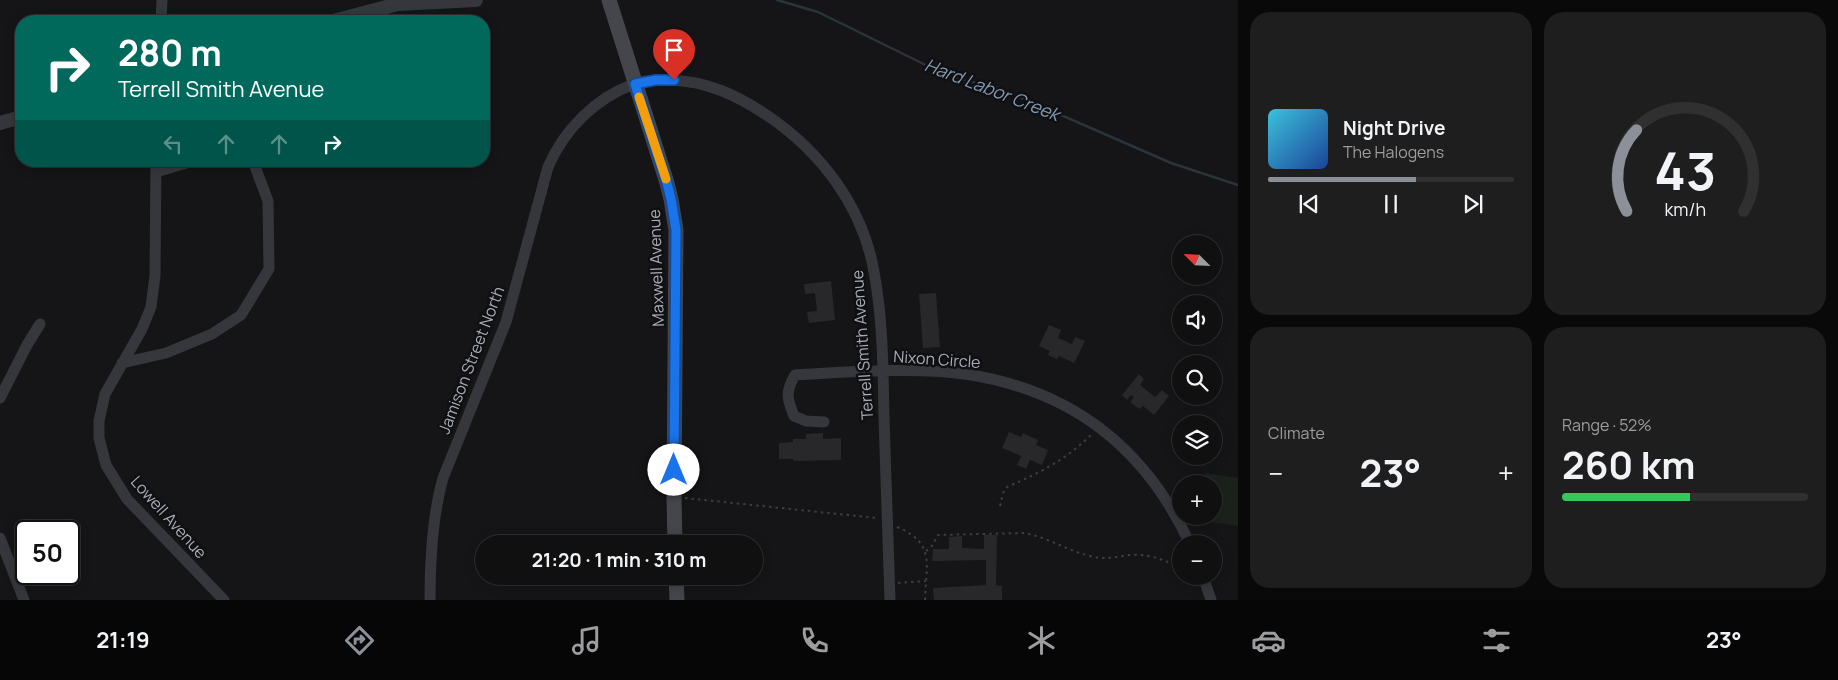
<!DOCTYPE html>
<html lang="en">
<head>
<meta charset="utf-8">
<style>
	:root { --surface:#101011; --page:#1e1e1f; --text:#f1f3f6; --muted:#9c9d9f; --line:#303031; --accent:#8c9099 }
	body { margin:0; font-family:Manrope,sans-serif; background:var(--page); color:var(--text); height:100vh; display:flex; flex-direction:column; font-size:19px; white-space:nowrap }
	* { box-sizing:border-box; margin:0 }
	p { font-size:16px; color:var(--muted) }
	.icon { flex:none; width:28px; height:28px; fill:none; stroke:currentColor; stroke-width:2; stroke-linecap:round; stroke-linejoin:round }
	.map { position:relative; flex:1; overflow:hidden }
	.details { display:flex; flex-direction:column; gap:12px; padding:12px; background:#090909; width:600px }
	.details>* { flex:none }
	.guide { position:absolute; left:15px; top:15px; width:475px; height:152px; border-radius:20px; box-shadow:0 2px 12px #0003,0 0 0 1px var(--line); background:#00695c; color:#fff; overflow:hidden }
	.needle { width:32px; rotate:294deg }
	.controls { position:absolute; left:1172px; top:235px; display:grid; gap:10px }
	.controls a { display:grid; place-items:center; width:50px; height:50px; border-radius:50%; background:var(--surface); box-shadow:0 2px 12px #0003,0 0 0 1px var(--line); font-size:25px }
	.speed { position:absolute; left:15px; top:520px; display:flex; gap:10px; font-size:25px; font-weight:700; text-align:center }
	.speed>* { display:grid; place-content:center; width:65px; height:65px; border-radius:50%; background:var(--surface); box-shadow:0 2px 12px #0003,0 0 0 1px var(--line); line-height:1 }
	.speed .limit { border:2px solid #111; border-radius:8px; background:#fff; color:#111 }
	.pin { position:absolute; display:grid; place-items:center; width:42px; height:42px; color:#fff; margin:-51px -21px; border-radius:50% 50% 50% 0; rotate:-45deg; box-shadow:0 0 5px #0007 }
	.pin .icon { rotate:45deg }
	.me { position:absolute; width:55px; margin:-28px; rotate:0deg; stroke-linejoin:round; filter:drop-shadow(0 0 4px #0008) }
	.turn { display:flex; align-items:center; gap:18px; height:105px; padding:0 20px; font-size:22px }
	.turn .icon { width:65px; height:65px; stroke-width:2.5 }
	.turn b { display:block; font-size:35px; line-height:42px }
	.lanes { display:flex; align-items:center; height:48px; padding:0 20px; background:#0003; justify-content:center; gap:25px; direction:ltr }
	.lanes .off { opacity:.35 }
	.big { font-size:38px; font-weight:700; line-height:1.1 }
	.details .widget { flex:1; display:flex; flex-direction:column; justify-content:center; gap:8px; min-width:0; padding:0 18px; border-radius:20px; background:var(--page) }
	.details .dial { align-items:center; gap:0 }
	.dial svg { height:130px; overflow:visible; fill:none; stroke:var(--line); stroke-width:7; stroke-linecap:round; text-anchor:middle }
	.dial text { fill:var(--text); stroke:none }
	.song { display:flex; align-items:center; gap:15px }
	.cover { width:60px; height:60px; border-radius:8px; background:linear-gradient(135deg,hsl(190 70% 55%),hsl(220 70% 35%)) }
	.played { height:5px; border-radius:2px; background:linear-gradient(90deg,var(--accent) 60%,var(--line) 60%) }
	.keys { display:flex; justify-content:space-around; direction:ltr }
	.heat { display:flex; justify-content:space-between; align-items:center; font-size:28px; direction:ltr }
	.charge { height:8px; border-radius:4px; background:linear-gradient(90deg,#34c759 52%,var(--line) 0) }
	.details .tiles { flex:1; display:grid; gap:12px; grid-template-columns:repeat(2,1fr) }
	.trip { position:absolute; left:475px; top:535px; width:288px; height:50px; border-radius:25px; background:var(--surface); box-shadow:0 2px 12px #0003,0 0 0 1px var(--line); font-weight:700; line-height:50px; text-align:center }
	.tabs { display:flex; height:80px; justify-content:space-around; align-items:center; background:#060607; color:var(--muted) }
	.tabs .icon { width:35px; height:35px }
	.tabs .on { color:var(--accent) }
	.tabs b { font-size:22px; color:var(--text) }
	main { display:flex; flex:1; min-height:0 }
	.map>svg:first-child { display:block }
	.green { fill:#1b221c }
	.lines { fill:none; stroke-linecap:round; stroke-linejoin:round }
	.stream { stroke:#2b343b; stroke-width:2.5 }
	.building { fill:#28282b }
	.path { stroke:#3c3e43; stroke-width:2; stroke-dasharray:2.5 4; stroke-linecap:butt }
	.minor { stroke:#36373c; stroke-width:11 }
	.tertiary { stroke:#36373c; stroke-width:14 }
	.secondary { stroke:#44464c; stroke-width:15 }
	.route-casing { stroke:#114b97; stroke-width:12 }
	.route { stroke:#1a73e8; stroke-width:9 }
	.slow { stroke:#f59e0b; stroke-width:9 }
	.labels { text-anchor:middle; stroke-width:5; stroke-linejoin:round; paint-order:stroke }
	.street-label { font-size:16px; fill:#a7acb7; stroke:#101012 }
	.water-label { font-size:18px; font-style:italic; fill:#7e99b2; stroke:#101012 }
</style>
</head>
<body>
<main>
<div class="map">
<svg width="1238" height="600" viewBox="0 0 1238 600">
	<rect width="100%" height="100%" fill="#151517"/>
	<path class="green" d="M1205 473 1238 478V526L1198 520 1199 516H1214V484H1203Z"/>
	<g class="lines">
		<path class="stream" d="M777 0 818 12 950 77 999 88 1171 163 1238 185"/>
	</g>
	<path class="building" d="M831 281 835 320 809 323 807 312 817 311 815 293 805 294 804 284Z
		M936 293 940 347 923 348 919 294Z
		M1049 325 1061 330 1058 338 1072 344 1075 337 1085 341 1074 363 1059 356 1057 359 1048 355 1050 351 1039 346Z
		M1139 374 1144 379 1140 385 1155 397 1162 390 1169 396 1154 415 1143 406 1139 409 1130 402 1134 397 1131 395 1127 400 1122 395Z
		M1009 432 1021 437 1023 433 1038 440 1036 445 1048 450 1042 465 1030 460 1026 469 1017 465 1021 456 1002 448Z
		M823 433V439L841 438V460L794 461 793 459H779V443L793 442V439H806V434Z
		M984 535H997L996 585 1002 586V600H934L933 588 986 585V560L932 561 933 549H949V537L962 536V548L984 549Z"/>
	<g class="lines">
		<path class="path" d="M685 498 877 518
			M1000 506 1003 493 1007 487C1041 472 1064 461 1091 435
			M897 527C936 543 926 565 925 600
			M926 551 932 546 938 535 1024 533C1047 537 1068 551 1090 556 1105 560 1115 557 1129 555 1147 553 1165 560 1181 568
			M898 583 926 581"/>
		<path class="minor" d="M161 21 162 0
			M156 161 155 276 151 307 142 329 105 394 99 421V438L106 465 127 499 224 600
			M156 172 193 161
			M122 363 166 353 212 334 241 315 269 269 268 201 253 161
			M0 398 27 345 40 324
			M824 422 806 421 794 416C787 399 785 392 795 375 848 372 913 367 965 374 1072 390 1145 447 1190 544
			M0 538 24 600
			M1203 576 1211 600
			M430 600C430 559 432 517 443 478L506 322 548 167C564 130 595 98 634 84 644 80 658 80 669 80 707 81 737 95 768 116 821 152 863 207 874 272 883 319 883 370 884 418 886 479 888 539 890 600"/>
		<path class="tertiary" d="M333 21 398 4 476 0
			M0 123 21 117"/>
		<path class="secondary" d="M609 0 667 183 671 199 676 230 674 497 675 544
			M676 576 677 600"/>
	</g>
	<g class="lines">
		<defs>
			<path id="route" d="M674 80H656L635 84 667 183 671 199 676 230 674 470"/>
		</defs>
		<use href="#route" class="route-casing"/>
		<use href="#route" class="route"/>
		<path class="slow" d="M639 97 666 179"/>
	</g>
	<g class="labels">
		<g class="street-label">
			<text transform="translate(656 268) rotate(-92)" y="6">Maxwell Avenue</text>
			<text transform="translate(862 345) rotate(-94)" y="6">Terrell Smith Avenue</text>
			<text transform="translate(937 359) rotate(4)" y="6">Nixon Circle</text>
			<text transform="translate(471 360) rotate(-69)" y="6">Jamison Street North</text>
			<text transform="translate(169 517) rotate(48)" y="6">Lowell Avenue</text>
		</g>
		<g class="water-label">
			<text transform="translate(992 90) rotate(21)" y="6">Hard Labor Creek</text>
		</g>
	</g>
</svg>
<div class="controls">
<a><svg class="needle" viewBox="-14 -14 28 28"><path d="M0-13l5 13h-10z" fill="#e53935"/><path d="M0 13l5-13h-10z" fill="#9c9d9f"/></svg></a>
<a><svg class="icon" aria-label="sound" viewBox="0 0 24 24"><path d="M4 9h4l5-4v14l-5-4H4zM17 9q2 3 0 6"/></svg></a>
<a><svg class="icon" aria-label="search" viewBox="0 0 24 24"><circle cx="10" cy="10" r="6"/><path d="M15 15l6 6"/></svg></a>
<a><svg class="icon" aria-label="layers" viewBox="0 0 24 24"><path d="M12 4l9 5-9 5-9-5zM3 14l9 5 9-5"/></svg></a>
<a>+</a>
<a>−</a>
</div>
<div class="speed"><div class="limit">50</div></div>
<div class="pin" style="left:674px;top:80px;background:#d93025"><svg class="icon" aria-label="arrive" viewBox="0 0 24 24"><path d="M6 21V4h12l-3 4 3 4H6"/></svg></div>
<svg class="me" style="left:674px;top:470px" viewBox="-20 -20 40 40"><circle r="19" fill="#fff"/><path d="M0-13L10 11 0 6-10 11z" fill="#1a73e8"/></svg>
<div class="trip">21:20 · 1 min · 310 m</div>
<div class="guide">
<div class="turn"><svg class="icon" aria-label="right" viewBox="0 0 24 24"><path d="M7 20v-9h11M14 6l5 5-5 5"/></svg><div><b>280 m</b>Terrell Smith Avenue</div></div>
<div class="lanes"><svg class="icon off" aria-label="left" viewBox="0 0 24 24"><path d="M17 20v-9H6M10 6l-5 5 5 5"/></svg><svg class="icon off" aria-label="ahead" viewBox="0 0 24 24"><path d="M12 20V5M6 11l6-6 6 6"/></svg><svg class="icon off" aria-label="ahead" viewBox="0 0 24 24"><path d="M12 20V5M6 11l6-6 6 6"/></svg><svg class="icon" aria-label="right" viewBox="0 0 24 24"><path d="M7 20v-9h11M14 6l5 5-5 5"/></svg></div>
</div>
</div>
<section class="details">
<div class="tiles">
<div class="widget">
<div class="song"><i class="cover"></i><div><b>Night Drive</b><p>The Halogens</p></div></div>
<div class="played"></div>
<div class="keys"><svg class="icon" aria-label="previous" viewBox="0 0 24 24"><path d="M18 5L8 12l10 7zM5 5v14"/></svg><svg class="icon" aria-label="pause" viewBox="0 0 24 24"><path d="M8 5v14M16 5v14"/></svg><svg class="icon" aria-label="next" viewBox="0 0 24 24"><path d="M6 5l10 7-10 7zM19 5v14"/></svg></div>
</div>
<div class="widget dial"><svg viewBox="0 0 100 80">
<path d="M14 69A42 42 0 1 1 86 69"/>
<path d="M14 69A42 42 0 0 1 20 19" stroke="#8c9099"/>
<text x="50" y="56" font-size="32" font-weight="700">43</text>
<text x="50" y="72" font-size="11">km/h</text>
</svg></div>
<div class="widget"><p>Climate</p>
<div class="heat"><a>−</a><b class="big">23°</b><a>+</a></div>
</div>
<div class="widget"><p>Range · 52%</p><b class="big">260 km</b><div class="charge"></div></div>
</div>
</section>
</main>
<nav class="tabs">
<b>21:19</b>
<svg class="icon on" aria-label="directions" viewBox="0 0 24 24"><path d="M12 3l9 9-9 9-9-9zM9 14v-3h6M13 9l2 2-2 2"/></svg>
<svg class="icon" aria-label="music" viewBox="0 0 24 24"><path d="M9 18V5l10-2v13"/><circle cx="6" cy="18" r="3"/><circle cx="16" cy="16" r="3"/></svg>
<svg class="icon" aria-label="phone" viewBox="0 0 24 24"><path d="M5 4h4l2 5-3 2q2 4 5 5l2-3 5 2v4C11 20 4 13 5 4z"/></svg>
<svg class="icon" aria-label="climate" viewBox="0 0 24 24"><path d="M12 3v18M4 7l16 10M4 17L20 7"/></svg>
<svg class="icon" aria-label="car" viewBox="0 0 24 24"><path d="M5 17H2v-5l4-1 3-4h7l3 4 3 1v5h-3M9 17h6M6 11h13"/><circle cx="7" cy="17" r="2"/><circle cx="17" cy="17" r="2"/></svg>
<svg class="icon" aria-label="filters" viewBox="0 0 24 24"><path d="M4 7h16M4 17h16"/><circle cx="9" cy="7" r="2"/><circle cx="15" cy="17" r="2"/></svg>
<b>23°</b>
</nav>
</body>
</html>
